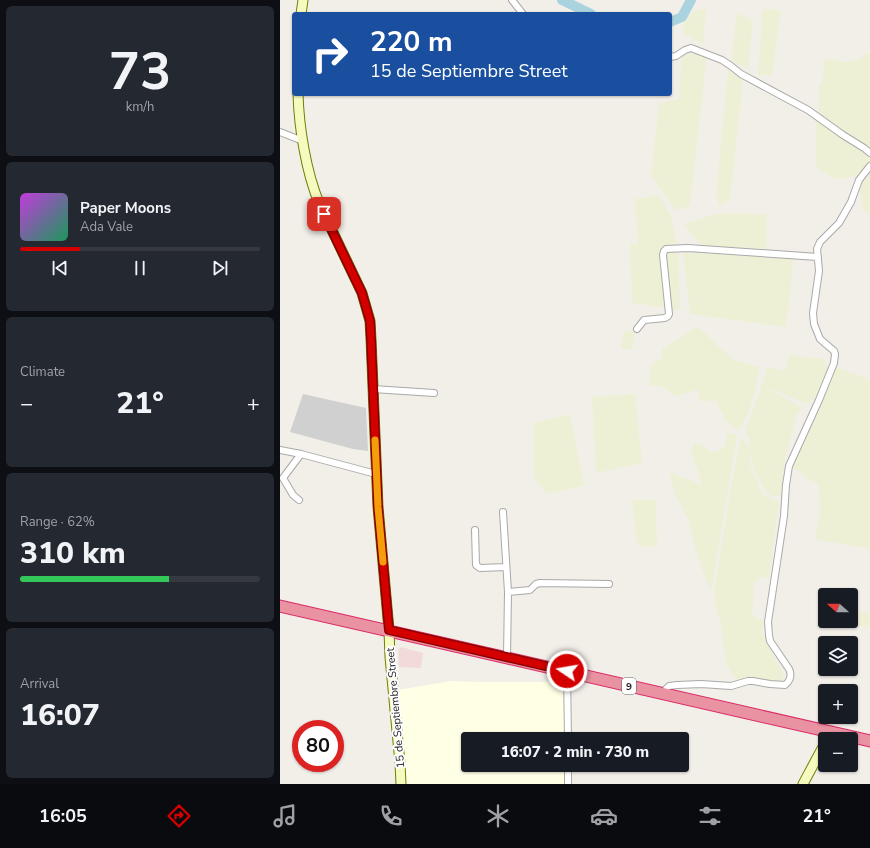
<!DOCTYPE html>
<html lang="en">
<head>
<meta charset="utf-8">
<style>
	:root { --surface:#171b24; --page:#242831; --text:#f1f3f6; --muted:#9ea1a6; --line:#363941; --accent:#d40000 }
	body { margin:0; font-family:"Nunito Sans",sans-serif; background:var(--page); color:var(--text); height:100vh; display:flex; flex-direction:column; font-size:15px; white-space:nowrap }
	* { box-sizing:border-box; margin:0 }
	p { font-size:13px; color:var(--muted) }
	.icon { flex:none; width:22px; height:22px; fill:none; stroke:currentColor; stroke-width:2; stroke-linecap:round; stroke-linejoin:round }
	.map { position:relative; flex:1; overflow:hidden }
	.panel { display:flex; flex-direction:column; gap:6px; padding:6px; background:#0d0f14; width:280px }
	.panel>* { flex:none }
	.guide { position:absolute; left:12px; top:12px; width:380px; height:84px; border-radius:4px; box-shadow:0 1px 3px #0004; background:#1a4fa0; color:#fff; overflow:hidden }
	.needle { width:26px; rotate:291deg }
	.fabs { position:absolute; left:538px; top:588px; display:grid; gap:8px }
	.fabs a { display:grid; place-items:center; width:40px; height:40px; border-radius:4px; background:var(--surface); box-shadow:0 1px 3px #0004; font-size:20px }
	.speed { position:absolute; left:12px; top:720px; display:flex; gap:8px; font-size:20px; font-weight:700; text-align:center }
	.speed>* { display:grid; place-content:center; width:52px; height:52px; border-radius:50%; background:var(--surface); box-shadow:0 1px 3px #0004; line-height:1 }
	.speed .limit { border:6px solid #d22; background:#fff; color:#111 }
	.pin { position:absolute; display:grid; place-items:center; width:34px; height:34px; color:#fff; margin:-17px; border-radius:8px; box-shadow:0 2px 6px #0006 }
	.me { position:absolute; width:44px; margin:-22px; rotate:282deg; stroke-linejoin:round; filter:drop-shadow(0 0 3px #0008) }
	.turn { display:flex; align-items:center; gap:14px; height:84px; padding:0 12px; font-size:18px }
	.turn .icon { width:52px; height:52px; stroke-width:2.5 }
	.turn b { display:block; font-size:28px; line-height:34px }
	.big { font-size:30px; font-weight:800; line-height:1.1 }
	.panel .tile { flex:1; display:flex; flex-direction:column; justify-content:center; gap:6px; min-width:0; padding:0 14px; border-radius:6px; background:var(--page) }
	.panel .dial { align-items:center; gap:0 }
	.dial b { font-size:52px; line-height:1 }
	.song { display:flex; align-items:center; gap:12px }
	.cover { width:48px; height:48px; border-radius:6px; background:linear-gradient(135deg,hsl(290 70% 55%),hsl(150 70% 35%)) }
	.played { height:4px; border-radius:2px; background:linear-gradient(90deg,var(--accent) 25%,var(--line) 25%) }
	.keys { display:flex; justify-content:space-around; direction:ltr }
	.heat { display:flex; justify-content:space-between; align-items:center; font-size:22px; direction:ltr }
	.charge { height:6px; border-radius:3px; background:linear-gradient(90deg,#34c759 62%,var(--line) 0) }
	.trip { position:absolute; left:181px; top:732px; width:228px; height:40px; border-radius:4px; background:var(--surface); box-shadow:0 1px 3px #0004; font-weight:800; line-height:40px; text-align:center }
	.tabs { display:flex; height:64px; justify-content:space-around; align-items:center; background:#090b0e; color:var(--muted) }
	.tabs .icon { width:28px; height:28px }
	.tabs .current { color:var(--accent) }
	.tabs b { font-size:18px; color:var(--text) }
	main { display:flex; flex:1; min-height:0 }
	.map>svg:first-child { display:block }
	.commercial { fill:#f2dad9 }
	.education { fill:#ffffe5 }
	.religious { fill:#d0d0d0 }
	.farmland { fill:#eef0d5 }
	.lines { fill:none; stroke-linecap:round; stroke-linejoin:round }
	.river { stroke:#aad3df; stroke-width:10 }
	.street-casing { stroke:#a9a9a9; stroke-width:8 }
	.secondary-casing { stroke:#707d05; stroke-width:11 }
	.highway-casing { stroke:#dc2a67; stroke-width:13 }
	.street { stroke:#fff; stroke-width:6 }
	.secondary { stroke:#f7fabf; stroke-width:9 }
	.highway { stroke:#e892a2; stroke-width:11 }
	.route-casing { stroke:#8a0000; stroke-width:10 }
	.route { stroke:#d40000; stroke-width:7 }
	.slow { stroke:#f59e0b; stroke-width:7 }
	.labels { text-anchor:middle; stroke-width:4; stroke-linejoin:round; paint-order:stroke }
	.shield { fill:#fff; stroke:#646464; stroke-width:1 }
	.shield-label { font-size:10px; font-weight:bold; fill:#222 }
	.street-label { font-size:11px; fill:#222; stroke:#fff }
</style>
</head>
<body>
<main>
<section class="panel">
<div class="tile dial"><b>73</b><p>km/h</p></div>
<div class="tile">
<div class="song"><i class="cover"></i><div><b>Paper Moons</b><p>Ada Vale</p></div></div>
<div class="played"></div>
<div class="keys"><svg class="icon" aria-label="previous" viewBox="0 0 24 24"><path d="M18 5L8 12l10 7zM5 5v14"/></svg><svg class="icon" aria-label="pause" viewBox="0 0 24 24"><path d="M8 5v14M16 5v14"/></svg><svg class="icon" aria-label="next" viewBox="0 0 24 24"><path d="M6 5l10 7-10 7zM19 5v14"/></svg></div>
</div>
<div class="tile"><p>Climate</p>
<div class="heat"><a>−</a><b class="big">21°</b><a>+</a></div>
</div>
<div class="tile"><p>Range · 62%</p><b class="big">310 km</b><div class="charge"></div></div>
<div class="tile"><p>Arrival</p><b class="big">16:07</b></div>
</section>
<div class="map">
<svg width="590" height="784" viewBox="0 0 590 784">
	<rect width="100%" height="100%" fill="#f2efe9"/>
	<path class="commercial" d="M121 647 143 653 141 668 119 667 118 650Z"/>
	<path class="education" d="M172 681 199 682H284V739H188V765H285V784H122L117 690Z"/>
	<path class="religious" d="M23 394 86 408 88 451 73 449 10 432Z"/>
	<path class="farmland" d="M426 8 423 44 404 34 403 24 413 12Z
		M483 9 501 10 492 75H478Z
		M457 13 473 21 468 69 451 61Z
		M402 53 427 55 410 205 396 211 371 175 379 103 399 99Z
		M590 53V152L538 112 539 86 542 82 544 71 542 61 552 59 561 62 571 61 582 59V54Z
		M448 70 463 80 450 200 439 206 436 195Z
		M536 117 590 155V162L580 176 556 179 543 172 536 166Z
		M590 173V214L582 209 581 199 579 183 587 178Z
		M379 195 391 217 398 247 400 310 352 303 350 243 358 244 355 199Z
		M436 214H486V249L426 246 418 242 404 224Z
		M403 253 514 256 506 327 410 314Z
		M418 326 439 347 454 360 479 367 475 392 467 417 458 431 446 421 435 400 421 402 417 389 396 397 384 387 369 385 371 363 382 358V349Z
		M344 331 355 332 352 350 341 348Z
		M510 354 516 356 544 359 548 368 535 398 528 404 485 387 522 408 517 415 507 451 502 478 501 496H492L486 492 472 464 471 452 469 462 482 494 499 502 489 579 481 576 474 583 473 606 472 614 477 619 483 620 482 629 483 634 486 639 491 650 504 675 502 681 457 680 452 674 447 665 444 651 441 622 437 612 434 592 450 492 461 437 471 448 469 438 465 432 485 376 486 369 491 367 504 372Z
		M556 367 590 380V549L534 539 539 521 540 507 538 484 526 478 520 471 512 468Z
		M355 394 362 463 316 473 312 397Z
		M290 414 304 486 267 494 254 478V423Z
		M446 428 449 433 457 435 431 591 423 572 415 548 409 521 394 492 390 472 422 485 419 473 411 453 414 442 422 445 426 449 431 452H436L444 447 447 439Z
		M352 500H376L377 547 357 545Z
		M571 611 590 613V627L566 624 567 621H571Z"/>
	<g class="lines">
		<path class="river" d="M282 0 311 14
			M390 22 402 17 411 0"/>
		<defs>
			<path id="street" d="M232 0 243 14
				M390 57 396 56 405 50 411 48 442 60 451 66 461 74 528 110 563 135 584 148 590 153
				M0 132 23 141
				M357 329 364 320 385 318 388 316 389 314 383 255 384 251 386 249 408 248 538 257
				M93 389 154 393
				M0 450 21 454 96 474
				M3 478 21 454
				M3 478 13 495 19 500
				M223 512 228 592 227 657
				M195 530 196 565 200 568 226 567
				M228 592 250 590 256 584 260 583 329 584
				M287 671 288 739
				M383 694 385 690 389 686 397 685 421 684 451 686 468 681H473L490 684 505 685C510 681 512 675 509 669L490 641 489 635 488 622 504 516 506 485 509 466 539 400 554 363 555 354 554 351 540 339 534 324 533 313 539 271 537 249 540 242 559 223 571 202 579 180 590 166
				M288 784V765"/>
			<path id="secondary" d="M21 14 23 0
				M18 94C19 128 26 171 39 203L82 293 90 321 91 339 98 507 109 630 110 657 120 763 121 784
				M523 784 545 743"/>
			<path id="highway" d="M0 606 590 741"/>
		</defs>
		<use href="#street" class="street-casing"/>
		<use href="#secondary" class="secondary-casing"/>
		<use href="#highway" class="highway-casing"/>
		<use href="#street" class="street"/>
		<use href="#secondary" class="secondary"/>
		<use href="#highway" class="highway"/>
	</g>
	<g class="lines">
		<defs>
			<path id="route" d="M44 214 82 293 90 321 91 339 98 507 109 630 287 671"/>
		</defs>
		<use href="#route" class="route-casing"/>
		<use href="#route" class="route"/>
		<path class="slow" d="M95 440 98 507 103 562"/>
	</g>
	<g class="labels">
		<rect class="shield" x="342" y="678" width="14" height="16" rx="3"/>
		<g class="shield-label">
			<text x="349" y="690">9</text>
		</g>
		<g class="street-label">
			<text transform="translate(115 708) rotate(-95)" y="4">15 de Septiembre Street</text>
		</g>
	</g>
</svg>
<div class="fabs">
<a><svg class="needle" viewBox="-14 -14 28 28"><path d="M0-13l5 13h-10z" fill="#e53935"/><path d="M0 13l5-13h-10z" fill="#9ea1a6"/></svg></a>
<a><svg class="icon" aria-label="layers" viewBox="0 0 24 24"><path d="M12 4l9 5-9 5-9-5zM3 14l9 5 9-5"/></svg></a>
<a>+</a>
<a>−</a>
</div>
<div class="speed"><div class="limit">80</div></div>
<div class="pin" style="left:44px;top:214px;background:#d93025"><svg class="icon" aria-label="arrive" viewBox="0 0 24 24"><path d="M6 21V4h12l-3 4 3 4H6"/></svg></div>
<svg class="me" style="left:287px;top:671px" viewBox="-20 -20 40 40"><circle r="17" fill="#d40000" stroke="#fff" stroke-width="3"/><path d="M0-11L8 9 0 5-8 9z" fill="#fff"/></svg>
<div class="trip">16:07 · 2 min · 730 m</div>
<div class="guide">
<div class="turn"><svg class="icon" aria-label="right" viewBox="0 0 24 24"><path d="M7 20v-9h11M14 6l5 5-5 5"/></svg><div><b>220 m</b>15 de Septiembre Street</div></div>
</div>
</div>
</main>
<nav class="tabs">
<b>16:05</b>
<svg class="icon current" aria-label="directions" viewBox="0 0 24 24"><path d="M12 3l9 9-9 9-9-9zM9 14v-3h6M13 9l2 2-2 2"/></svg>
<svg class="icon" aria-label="music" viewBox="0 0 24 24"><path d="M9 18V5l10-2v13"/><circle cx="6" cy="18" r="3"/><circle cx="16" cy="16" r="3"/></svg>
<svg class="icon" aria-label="phone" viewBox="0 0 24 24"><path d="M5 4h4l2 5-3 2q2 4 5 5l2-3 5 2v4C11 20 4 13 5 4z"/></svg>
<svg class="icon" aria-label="climate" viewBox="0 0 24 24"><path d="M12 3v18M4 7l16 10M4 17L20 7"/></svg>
<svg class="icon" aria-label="car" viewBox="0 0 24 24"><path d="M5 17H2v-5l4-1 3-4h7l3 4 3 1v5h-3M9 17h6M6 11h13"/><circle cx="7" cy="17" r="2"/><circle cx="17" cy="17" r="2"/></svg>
<svg class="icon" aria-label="filters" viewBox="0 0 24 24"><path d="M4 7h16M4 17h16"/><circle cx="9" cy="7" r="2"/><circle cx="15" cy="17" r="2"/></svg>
<b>21°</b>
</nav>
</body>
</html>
